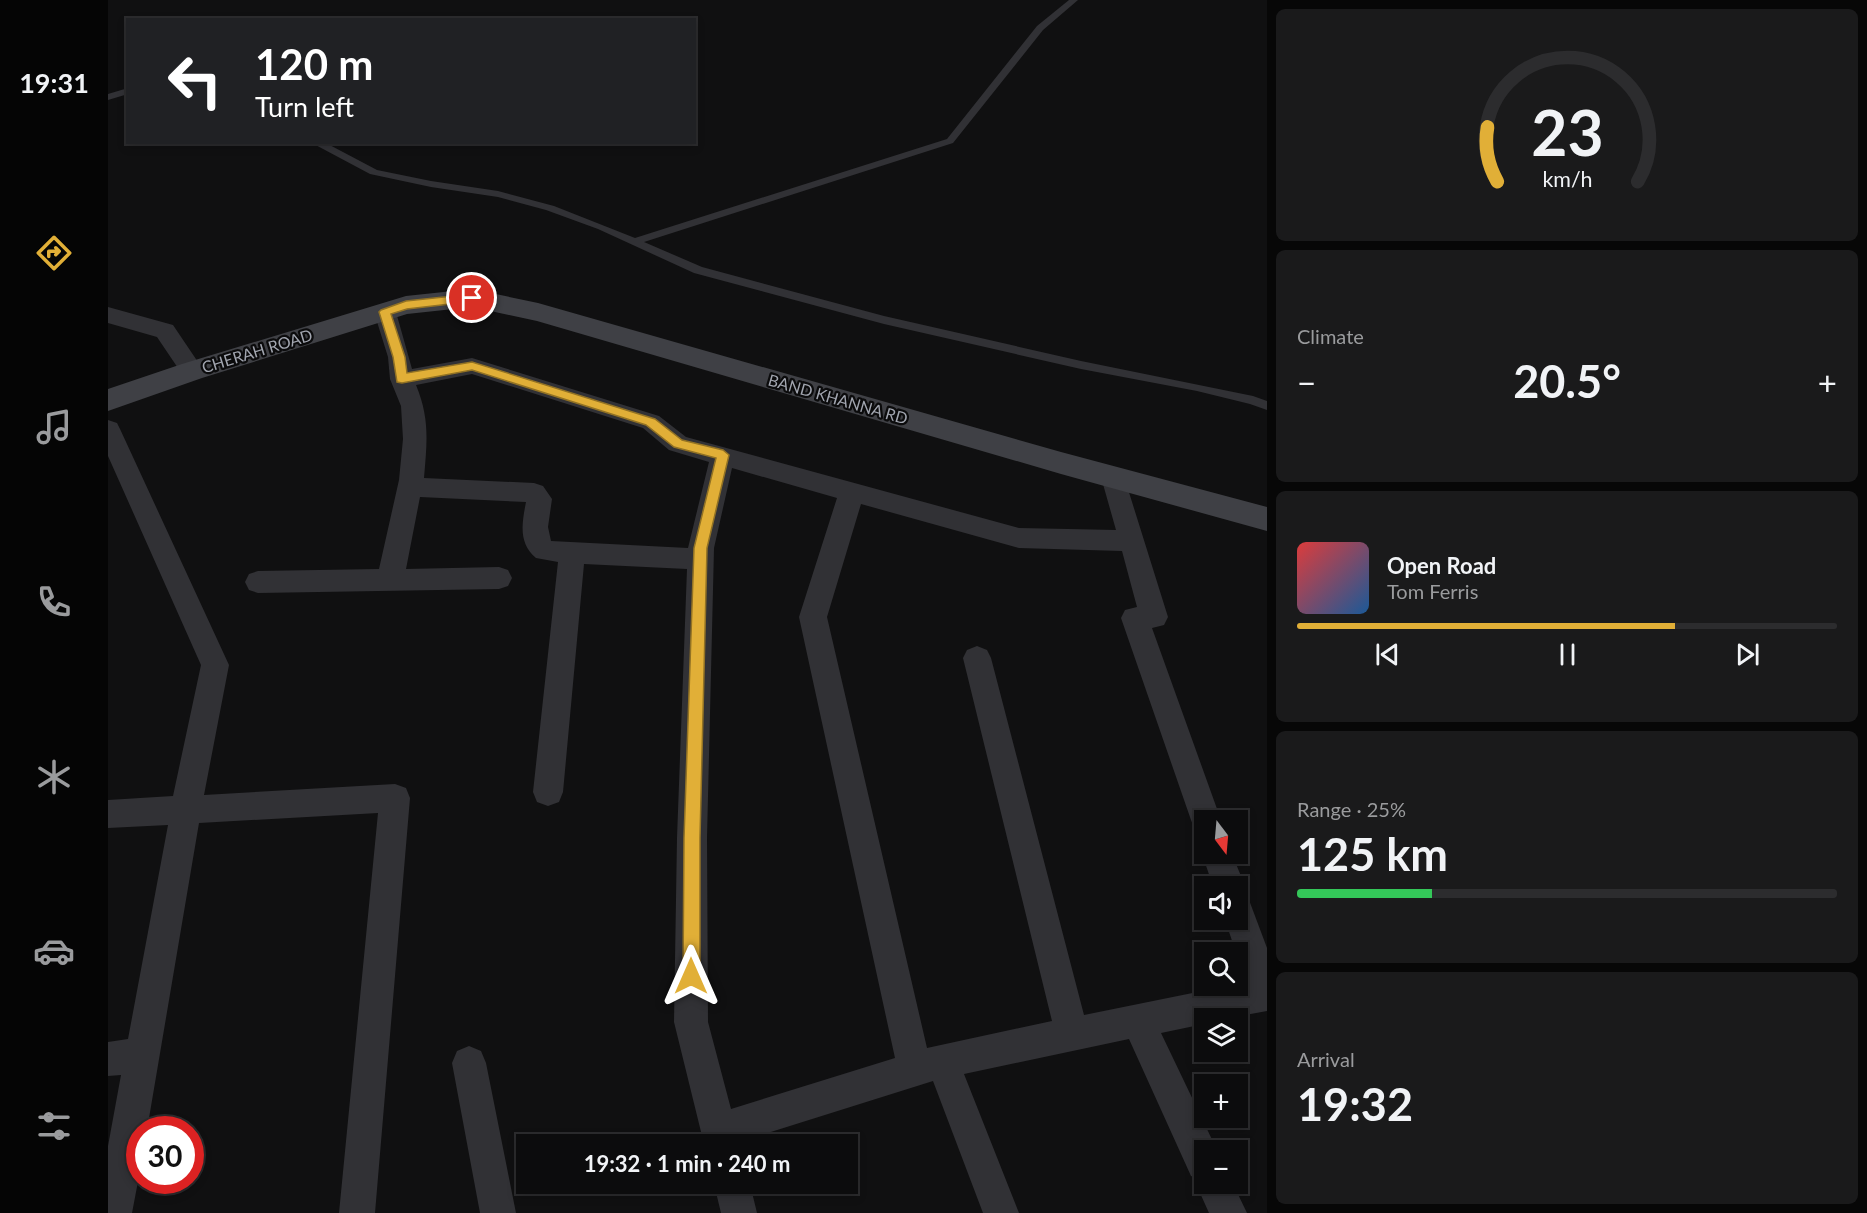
<!DOCTYPE html>
<html lang="en">
<head>
<meta charset="utf-8">
<style>
	:root { --surface:#0c0c0d; --page:#1a1a1b; --text:#f1f3f6; --muted:#9a9b9d; --line:#2c2c2e; --accent:#e1af37 }
	body { margin:0; font-family:Lato,sans-serif; background:var(--page); color:var(--text); height:100vh; display:flex; flex-direction:column; font-size:22px; white-space:nowrap }
	* { box-sizing:border-box; margin:0 }
	p { font-size:20px; color:var(--muted) }
	.icon { flex:none; width:33px; height:33px; fill:none; stroke:currentColor; stroke-width:2; stroke-linecap:round; stroke-linejoin:round }
	.map { position:relative; flex:1; overflow:hidden }
	.details { display:flex; flex-direction:column; gap:9px; padding:9px; background:#070707; width:600px }
	.details>* { flex:none }
	.hud { position:absolute; left:18px; top:18px; width:570px; height:126px; border-radius:0px; box-shadow:0 3px 9px #0003,0 0 0 2px var(--line); background:#202124; color:#fff; overflow:hidden }
	.needle { width:39px; rotate:164deg }
	.buttons { position:absolute; left:1086px; top:810px; display:grid; gap:12px }
	.buttons a { display:grid; place-items:center; width:54px; height:54px; border-radius:0px; background:var(--surface); box-shadow:0 3px 9px #0003,0 0 0 2px var(--line); font-size:30px }
	.speed { position:absolute; left:18px; top:1116px; display:flex; gap:12px; font-size:30px; font-weight:700; text-align:center }
	.speed>* { display:grid; place-content:center; width:78px; height:78px; border-radius:50%; background:var(--surface); box-shadow:0 3px 9px #0003,0 0 0 2px var(--line); line-height:1 }
	.speed .limit { border:9px solid #d22; background:#fff; color:#111 }
	.pin { position:absolute; display:grid; place-items:center; width:51px; height:51px; color:#fff; margin:-26px; border:3px solid #fff; border-radius:50%; box-shadow:0 2px 6px #0007 }
	.me { position:absolute; width:66px; margin:-33px; rotate:0deg; stroke-linejoin:round; filter:drop-shadow(0 0 4px #0008) }
	.turn { display:flex; align-items:center; gap:21px; height:126px; padding:0 30px; font-size:27px }
	.turn .icon { width:78px; height:78px; stroke-width:2.5 }
	.turn b { display:block; font-size:42px; line-height:51px }
	.big { font-size:45px; font-weight:700; line-height:1.1 }
	.details .card { flex:1; display:flex; flex-direction:column; justify-content:center; gap:9px; min-width:0; padding:0 21px; border-radius:9px; background:var(--page) }
	.details .dial { align-items:center; gap:0 }
	.dial svg { height:156px; overflow:visible; fill:none; stroke:var(--line); stroke-width:7; stroke-linecap:round; text-anchor:middle }
	.dial text { fill:var(--text); stroke:none }
	.song { display:flex; align-items:center; gap:18px }
	.cover { width:72px; height:72px; border-radius:9px; background:linear-gradient(135deg,hsl(0 70% 55%),hsl(210 70% 35%)) }
	.played { height:6px; border-radius:3px; background:linear-gradient(90deg,var(--accent) 70%,var(--line) 70%) }
	.keys { display:flex; justify-content:space-around; direction:ltr }
	.heat { display:flex; justify-content:space-between; align-items:center; font-size:33px; direction:ltr }
	.charge { height:9px; border-radius:4px; background:linear-gradient(90deg,#34c759 25%,var(--line) 0) }
	.trip { position:absolute; left:408px; top:1134px; width:342px; height:60px; border-radius:0px; background:var(--surface); box-shadow:0 3px 9px #0003,0 0 0 2px var(--line); font-weight:700; line-height:60px; text-align:center }
	main { display:flex; flex:1; min-height:0 }
	.tab-bar { display:flex; flex-direction:column; width:108px; justify-content:space-around; align-items:center; background:#050505; color:var(--muted) }
	.tab-bar .icon { width:42px; height:42px }
	.tab-bar .selected { color:var(--accent) }
	.tab-bar b { font-size:27px; color:var(--text) }
	.map>svg:first-child { display:block }
	.lines { fill:none; stroke-linecap:round; stroke-linejoin:round }
	.lane { fill:#313135; fill-rule:evenodd }
	.street { fill:#313135; fill-rule:evenodd }
	.secondary { fill:#3f4045; fill-rule:evenodd }
	.route { fill:#e1af37; stroke:#927224; stroke-width:1.5 }
	.labels { text-anchor:middle; stroke-width:4.5; stroke-linejoin:round; paint-order:stroke }
	.street-label { font-size:16px; fill:#a2a6b0; stroke:#0b0b0c }
</style>
</head>
<body>
<main>
<nav class="tab-bar">
<b>19:31</b>
<svg class="icon selected" aria-label="directions" viewBox="0 0 24 24"><path d="M12 3l9 9-9 9-9-9zM9 14v-3h6M13 9l2 2-2 2"/></svg>
<svg class="icon" aria-label="music" viewBox="0 0 24 24"><path d="M9 18V5l10-2v13"/><circle cx="6" cy="18" r="3"/><circle cx="16" cy="16" r="3"/></svg>
<svg class="icon" aria-label="phone" viewBox="0 0 24 24"><path d="M5 4h4l2 5-3 2q2 4 5 5l2-3 5 2v4C11 20 4 13 5 4z"/></svg>
<svg class="icon" aria-label="climate" viewBox="0 0 24 24"><path d="M12 3v18M4 7l16 10M4 17L20 7"/></svg>
<svg class="icon" aria-label="car" viewBox="0 0 24 24"><path d="M5 17H2v-5l4-1 3-4h7l3 4 3 1v5h-3M9 17h6M6 11h13"/><circle cx="7" cy="17" r="2"/><circle cx="17" cy="17" r="2"/></svg>
<svg class="icon" aria-label="filters" viewBox="0 0 24 24"><path d="M4 7h16M4 17h16"/><circle cx="9" cy="7" r="2"/><circle cx="15" cy="17" r="2"/></svg>
</nav>
<div class="map">
<svg width="1159" height="1213" viewBox="0 0 1159 1213">
	<rect width="100%" height="100%" fill="#101011"/>
	<g class="lines">
		<path class="lane" d="M961 0H970L935 30 845 143 536 242 594 267 776 316 973 361 1145 396 1159 401V410L1142 404 1089 391 973 369 776 324 586 273 490 229 438 210 390 197 323 187 262 174 202 142H216L269 170 323 181 390 191 446 206 527 238 839 139 929 26Z
			M20 88V94L0 100V94Z"/>
		<path class="street" d="M277 304 285 307 288 312 304 369 364 358 551 416 578 437 911 528 1008 530 993 477 996 470 1005 467 1014 470 1060 617 1056 625 1044 628 1113 820H1096V834L1087 830 1083 820 1013 618 1017 610 1029 607 1014 551 911 548 753 504 719 617 819 1048 944 1021 855 658 859 650 869 646 879 650 883 658 976 1015 1119 986H1130V983L1138 982 1117 920H1130V886H1105L1094 854 1096 847V854H1124L1137 886 1132 896 1141 900 1159 948V1011L1121 1018H1096V1024L1053 1033 1109 1150H1096V1184H1125L1139 1213H1101L1088 1184 1090 1179 1083 1176 1021 1039 856 1074 911 1213H875L825 1081 631 1142 632 1144H596L566 1022 569 838 579 569 476 564 455 792 451 802 440 806 429 802 425 792 450 562 428 558C410 543 414 523 418 502L312 497 298 569 391 567 400 570 404 578 400 586 391 589 150 593 141 590 137 582 141 574 150 571 271 569 291 480 295 439 293 406 282 379 280 357 266 312 269 307ZM364 374 535 428 561 450 601 462 580 548 443 541 440 527 444 499 435 486 426 483 316 478C319 442 322 419 308 385ZM624 468 729 498 691 617 787 1058 623 1109 600 1022 599 838 606 548Z
			M0 307 65 325 96 371 92 377 84 379 76 377 49 337 0 323Z
			M0 420 9 423 12 429 121 665 96 795 287 784 298 788 302 798 267 1213H231L270 813 91 823 39 1130H32V1171L24 1213H0V1146L13 1075 0 1076V1042L20 1039 60 825 0 828V800L65 796 93 665 0 456Z
			M361 1046 373 1051 378 1063 408 1213H372L344 1063 349 1051Z
			M606 1184H642L649 1213H613Z"/>
		<path class="secondary" d="M364 289 430 303 953 452 1159 507V531L953 474 429 321 364 307 299 314 94 378 0 411V389L74 364 298 296Z"/>
	</g>
	<path class="route" d="M364 294 370 298 368 301 299 309 283 314 297 357 299 373 364 362 547 419 574 440 615 450 621 455 599 548 592 838V976L589 982 583 984 577 982 575 976 576 838 586 548 608 458 566 447 538 425 364 370 294 383 289 382 285 357 271 312 273 310 298 301Z"/>
	<g class="labels">
		<g class="street-label">
			<text transform="translate(149 351) rotate(-17)" y="6">CHERAH ROAD</text>
			<text transform="translate(730 399) rotate(16)" y="6">BAND KHANNA RD</text>
		</g>
	</g>
</svg>
<div class="buttons">
<a><svg class="needle" viewBox="-14 -14 28 28"><path d="M0-13l5 13h-10z" fill="#e53935"/><path d="M0 13l5-13h-10z" fill="#9a9b9d"/></svg></a>
<a><svg class="icon" aria-label="sound" viewBox="0 0 24 24"><path d="M4 9h4l5-4v14l-5-4H4zM17 9q2 3 0 6"/></svg></a>
<a><svg class="icon" aria-label="search" viewBox="0 0 24 24"><circle cx="10" cy="10" r="6"/><path d="M15 15l6 6"/></svg></a>
<a><svg class="icon" aria-label="layers" viewBox="0 0 24 24"><path d="M12 4l9 5-9 5-9-5zM3 14l9 5 9-5"/></svg></a>
<a>+</a>
<a>−</a>
</div>
<div class="speed"><div class="limit">30</div></div>
<div class="pin" style="left:364px;top:298px;background:#d93025"><svg class="icon" aria-label="arrive" viewBox="0 0 24 24"><path d="M6 21V4h12l-3 4 3 4H6"/></svg></div>
<svg class="me" style="left:583px;top:976px" viewBox="-20 -20 40 40"><path d="M0-17L14 15 0 8-14 15z" fill="#e1af37" stroke="#fff" stroke-width="4"/></svg>
<div class="trip">19:32 · 1 min · 240 m</div>
<div class="hud">
<div class="turn"><svg class="icon" aria-label="left" viewBox="0 0 24 24"><path d="M17 20v-9H6M10 6l-5 5 5 5"/></svg><div><b>120 m</b>Turn left</div></div>
</div>
</div>
<section class="details">
<div class="card dial"><svg viewBox="0 0 100 80">
<path d="M14 69A42 42 0 1 1 86 69"/>
<path d="M14 69A42 42 0 0 1 9 41" stroke="#e1af37"/>
<text x="50" y="56" font-size="32" font-weight="700">23</text>
<text x="50" y="72" font-size="11">km/h</text>
</svg></div>
<div class="card"><p>Climate</p>
<div class="heat"><a>−</a><b class="big">20.5°</b><a>+</a></div>
</div>
<div class="card">
<div class="song"><i class="cover"></i><div><b>Open Road</b><p>Tom Ferris</p></div></div>
<div class="played"></div>
<div class="keys"><svg class="icon" aria-label="previous" viewBox="0 0 24 24"><path d="M18 5L8 12l10 7zM5 5v14"/></svg><svg class="icon" aria-label="pause" viewBox="0 0 24 24"><path d="M8 5v14M16 5v14"/></svg><svg class="icon" aria-label="next" viewBox="0 0 24 24"><path d="M6 5l10 7-10 7zM19 5v14"/></svg></div>
</div>
<div class="card"><p>Range · 25%</p><b class="big">125 km</b><div class="charge"></div></div>
<div class="card"><p>Arrival</p><b class="big">19:32</b></div>
</section>
</main>
</body>
</html>
